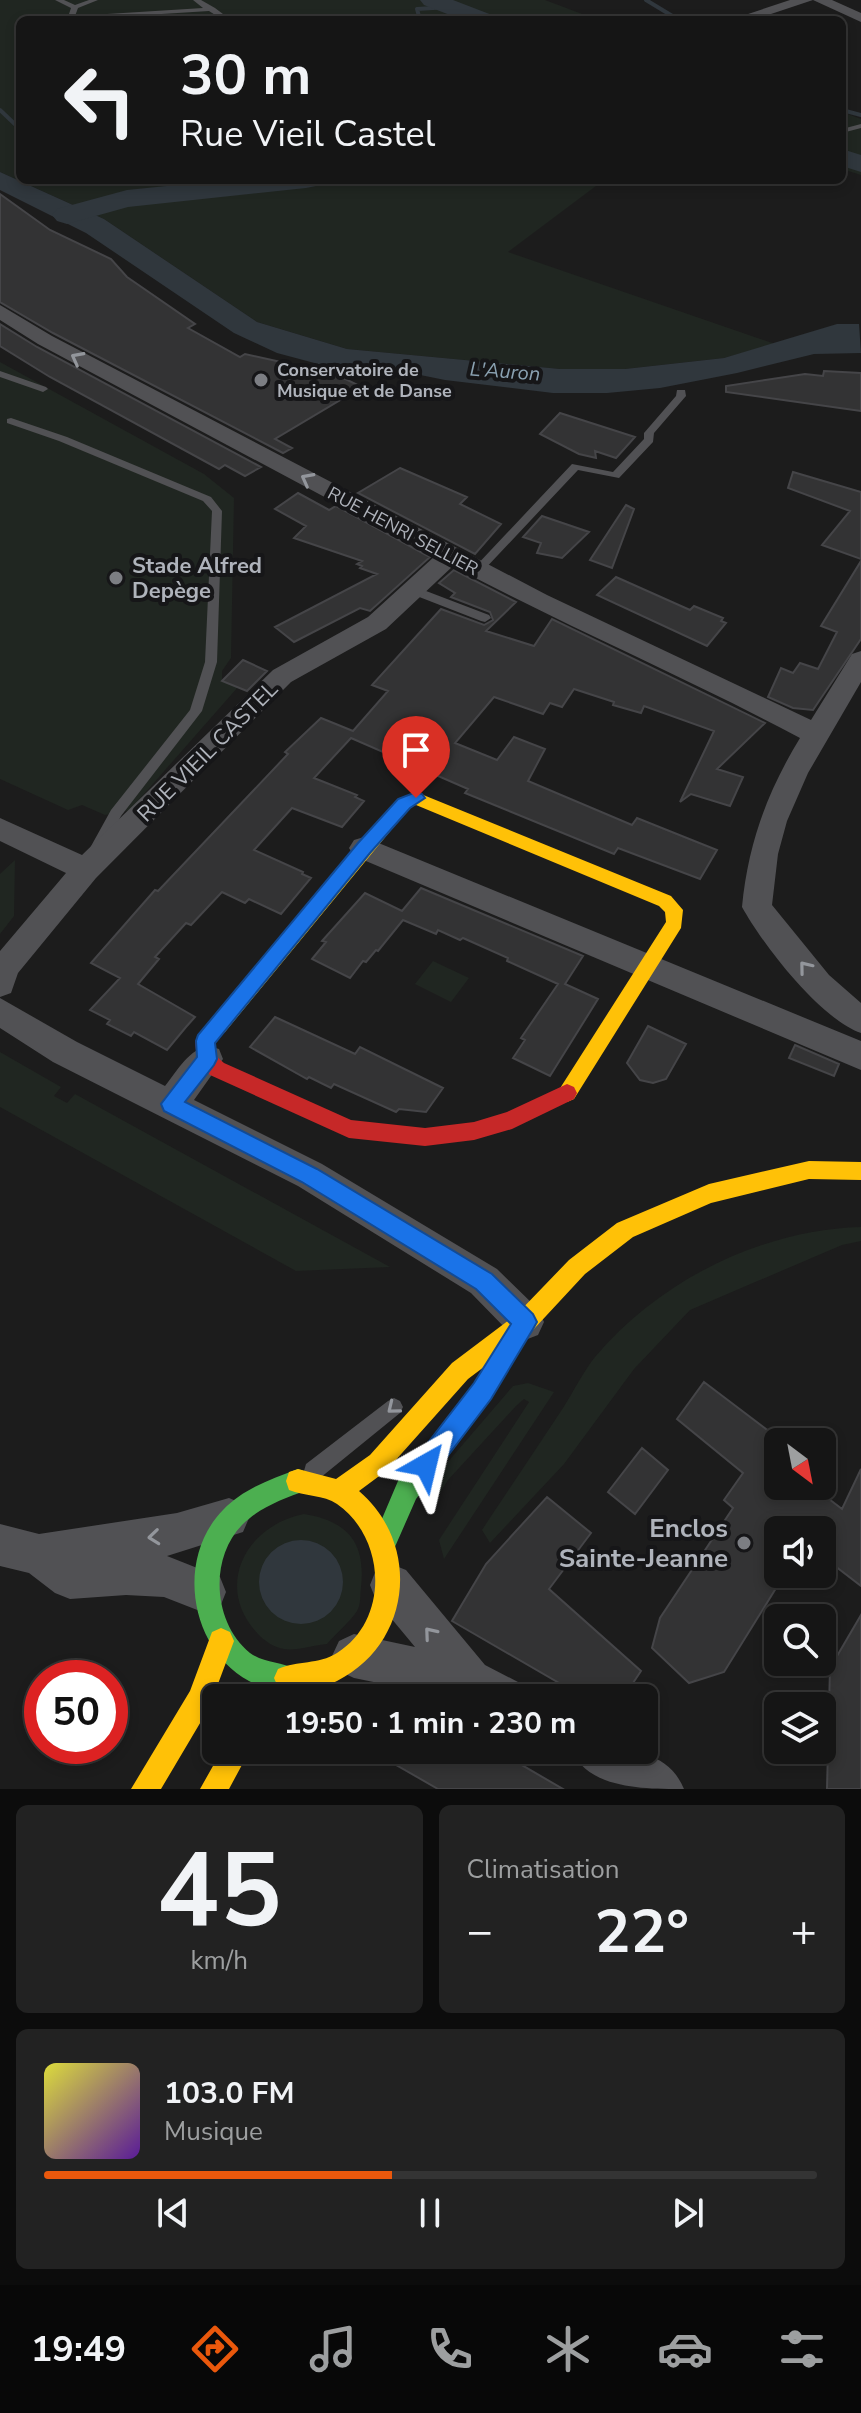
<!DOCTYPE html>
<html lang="fr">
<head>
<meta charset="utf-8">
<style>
	:root { --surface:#151515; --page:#222; --text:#f1f3f6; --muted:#9d9fa0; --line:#343434; --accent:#ea580c }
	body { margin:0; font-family:"Nunito Sans",sans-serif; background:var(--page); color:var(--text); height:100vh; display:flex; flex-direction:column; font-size:30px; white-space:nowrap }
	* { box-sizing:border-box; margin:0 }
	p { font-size:26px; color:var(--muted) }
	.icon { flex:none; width:44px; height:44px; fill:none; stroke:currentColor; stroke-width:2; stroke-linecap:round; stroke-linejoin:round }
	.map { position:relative; height:1789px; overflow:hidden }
	.panel { display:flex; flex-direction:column; gap:16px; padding:16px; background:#0c0c0c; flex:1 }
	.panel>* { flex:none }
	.banner { position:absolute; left:16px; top:16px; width:830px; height:168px; border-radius:12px; box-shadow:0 4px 12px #0003,0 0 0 2px var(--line); background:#151515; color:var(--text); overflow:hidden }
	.needle { width:52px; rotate:148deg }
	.fabs { position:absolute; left:764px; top:1428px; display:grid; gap:16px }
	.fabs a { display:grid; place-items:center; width:72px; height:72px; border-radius:12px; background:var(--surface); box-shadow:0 4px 12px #0003,0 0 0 2px var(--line); font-size:40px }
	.speed { position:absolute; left:24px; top:1660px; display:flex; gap:16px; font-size:40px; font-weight:700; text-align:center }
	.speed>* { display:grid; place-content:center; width:104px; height:104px; border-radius:50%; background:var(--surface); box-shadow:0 4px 12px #0003,0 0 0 2px var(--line); line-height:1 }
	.speed .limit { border:12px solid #d22; background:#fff; color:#111 }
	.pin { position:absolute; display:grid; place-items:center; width:68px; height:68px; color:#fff; margin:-82px -34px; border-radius:50% 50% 50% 0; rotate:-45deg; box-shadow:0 0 8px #0007 }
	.pin .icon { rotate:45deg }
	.me { position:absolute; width:88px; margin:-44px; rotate:37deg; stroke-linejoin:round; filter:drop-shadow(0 0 6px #0008) }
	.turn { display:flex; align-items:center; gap:28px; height:168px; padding:0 32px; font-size:36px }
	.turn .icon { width:104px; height:104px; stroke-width:2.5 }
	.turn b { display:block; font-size:56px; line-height:68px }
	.big { font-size:60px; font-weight:700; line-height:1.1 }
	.panel .widget { flex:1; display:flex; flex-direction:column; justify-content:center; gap:12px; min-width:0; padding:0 28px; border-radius:12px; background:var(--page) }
	.panel .dial { align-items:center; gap:0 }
	.dial b { font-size:104px; line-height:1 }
	.song { display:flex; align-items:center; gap:24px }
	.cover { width:96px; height:96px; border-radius:12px; background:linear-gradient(135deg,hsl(60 70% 55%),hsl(270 70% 35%)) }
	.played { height:8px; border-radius:4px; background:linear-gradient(90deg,var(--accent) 45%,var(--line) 45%) }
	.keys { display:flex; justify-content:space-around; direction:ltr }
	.heat { display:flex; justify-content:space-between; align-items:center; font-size:44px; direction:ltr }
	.panel .tiles { flex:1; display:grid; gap:16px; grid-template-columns:1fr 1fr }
	.widget:last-child { grid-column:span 2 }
	.trip { position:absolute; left:202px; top:1684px; width:456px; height:80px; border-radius:12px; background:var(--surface); box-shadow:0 4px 12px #0003,0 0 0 2px var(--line); font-weight:700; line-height:80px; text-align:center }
	.tab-bar { display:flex; height:128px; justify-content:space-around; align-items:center; background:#080808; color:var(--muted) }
	.tab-bar .icon { width:56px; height:56px }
	.tab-bar .active { color:var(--accent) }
	.tab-bar b { font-size:36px; color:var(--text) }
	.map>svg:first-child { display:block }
	.green { fill:#202621 }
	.water { fill:#30373d }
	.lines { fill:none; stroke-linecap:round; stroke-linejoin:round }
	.stream { stroke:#30373d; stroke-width:4 }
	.river { fill:#30373d; fill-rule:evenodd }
	.building { fill:#333334; stroke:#454548; stroke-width:2 }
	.lane { fill:#515154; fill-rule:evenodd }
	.street { fill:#515154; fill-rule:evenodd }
	.fast { fill:#4caf50; fill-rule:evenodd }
	.slow { fill:#ffc107; fill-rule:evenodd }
	.jam { fill:#c62828; fill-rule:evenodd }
	.oneway { stroke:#93969c }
	.route { fill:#1a73e8; stroke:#114b97; stroke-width:2 }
	.poi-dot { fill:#7c7e83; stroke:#161618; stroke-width:3 }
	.labels { text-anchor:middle; stroke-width:8; stroke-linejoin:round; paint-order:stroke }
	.far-poi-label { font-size:18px; font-weight:bold; fill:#afb3bb; stroke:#161618; text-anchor:start }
	.far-street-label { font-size:18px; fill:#afb3bb; stroke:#161618 }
	.far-water-label { font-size:20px; font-style:italic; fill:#8aa1b1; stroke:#161618 }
	.poi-label { font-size:22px; font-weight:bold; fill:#afb3bb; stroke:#161618; text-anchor:start }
	.street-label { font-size:22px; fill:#afb3bb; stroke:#161618 }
	.near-poi-label { font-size:26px; font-weight:bold; fill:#afb3bb; stroke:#161618; text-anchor:end }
</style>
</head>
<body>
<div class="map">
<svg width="861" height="1789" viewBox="0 0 861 1789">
	<rect width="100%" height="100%" fill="#1c1c1c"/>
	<path class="green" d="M0 0H545L598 20H20V180H604L508 252 775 344 724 358 625 369H560L347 349 257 322 104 219 0 172Z
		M842 112 861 119V175L842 169Z
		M0 362 204 474 234 498 231 658 222 671V681L238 687 130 810 105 815 82 805 68 810 0 779Z
		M15 860 14 916 0 934V874Z
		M433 961 469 978 451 1002 415 984Z
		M0 1052 61 1087 54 1096 67 1103 75 1094 390 1267 296 1271 0 1107Z
		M861 1227V1241L842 1245 690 1310 634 1369 564 1464 490 1543 482 1530C509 1489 536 1449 563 1408 574 1391 583 1372 595 1357 660 1280 761 1230 861 1227Z
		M528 1383 554 1392 444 1559 439 1540 529 1402 524 1399 516 1406 448 1480 431 1507 422 1492 513 1386Z
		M304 1514C348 1521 366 1543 361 1587 360 1595 361 1605 357 1611 349 1623 336 1633 327 1644 314 1645 297 1651 284 1649 275 1648 263 1640 258 1634 213 1587 246 1525 304 1514Z"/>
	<path class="water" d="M0 172 104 219 257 322 347 349 560 369H625L724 358 837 324H859L861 353 814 354 737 373 660 388 607 393H553L445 380 376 366 337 369 277 353 234 333 86 233 0 190Z
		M259 1582a42 42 0 1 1 84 0a42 42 0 1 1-84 0Z"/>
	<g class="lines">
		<path class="stream" d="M646 0 679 20
			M420 20 417 9 449 7
			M0 110 20 129
			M842 110 861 115"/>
		<path class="river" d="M420 0H453L492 15 496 20H463L424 5Z
			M842 149 861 155V172L842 166Z
			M226 180H320L316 186 306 188 128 207 67 224 57 221 52 215 57 209 127 190Z"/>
	</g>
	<path class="building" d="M0 194 50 230 111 259 127 277 195 324 188 328 240 357 245 354 335 374 362 387 275 439 292 448 283 453 53 333 0 302Z
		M0 324 37 347 261 467 245 476 225 465 219 469 50 377 0 346Z
		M824 371 861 373V411L726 392V386L805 374 823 376Z
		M560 413 635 437 616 458 595 451 596 458 579 454 540 434Z
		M400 468 467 497 460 504 501 524 475 554 358 493Z
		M793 472 861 492V559L822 545 850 511 788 488Z
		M298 493 329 510 336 506 430 557 370 611 360 608 294 642 275 627 377 574 360 568 362 566 357 564 362 561 294 538 306 526 275 509Z
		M626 505 634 509 612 568 590 560Z
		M542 516 589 532 562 558 537 553 541 543 523 537Z
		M861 561V639L813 710 793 708 768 697 781 668 793 673 800 663 818 669 837 632 821 626Z
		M454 570 516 602 486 631 534 646 552 619 765 723 717 769 743 777 730 806 691 794 680 802 714 731 644 706 641 713 613 705 614 702 574 689 562 707 550 703 543 714 494 697 455 743 497 760 514 737 545 749 528 781 632 825 637 818 717 850 700 879 618 848 614 854 465 793 468 789 351 738 314 778 357 795 355 797 364 801 342 827 292 808 254 850 303 872 302 874 311 878 281 914 249 899 245 903 222 892 191 925 186 923 155 957 159 959 138 984 195 1017 186 1027 167 1050 134 1032 131 1036 107 1024 110 1020 90 1010 120 978 91 963 155 890 158 891 288 754 285 752 321 718 353 731 388 691 372 685 441 609 484 625 493 620 490 612 451 597 455 593 439 583Z
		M616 577 690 610 694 606 723 618 721 621 726 623 707 646 597 595Z
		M243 660 267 671 247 691 222 681Z
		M421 888 583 956 565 984 598 999 550 1076 513 1058 525 1040 521 1038 558 984 507 961 508 958 463 938 460 940 438 930 436 934 403 920 378 951 376 950 366 962 363 961 350 978 312 959 326 942 322 941 365 893 402 911Z
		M275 1017 355 1054 360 1047 443 1088 426 1112 399 1109 396 1112 334 1084 331 1088 309 1077 307 1079 250 1047Z
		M648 1026 686 1044 666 1079 653 1083 640 1080 627 1063Z
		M795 1045 839 1064 834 1076 789 1058Z
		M704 1382 778 1438V1486H812L842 1509 861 1469V1586L822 1556V1530H778V1585L724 1672 689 1683 652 1648 660 1618 733 1508 724 1500 743 1473 677 1419Z
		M642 1448 668 1470 635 1514 608 1492Z
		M547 1497 591 1533 549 1589 641 1671 623 1698H585L452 1621 486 1564Z
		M861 1615V1789H827L830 1668Z
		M370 1750H496L563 1789H438Z"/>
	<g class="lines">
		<path class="lane" d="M55 0H64L75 5 89 0H98L78 8 75 16 203 8 193 0H201L215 8 231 20H223L209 11 67 20 71 8Z
			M861 124V128L842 133V129Z
			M0 371 46 387 48 389 43 392 0 377Z
			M677 390H685L686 396 654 433 653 442 619 478 578 470 482 572H474V568L572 464 613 472 644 439V433L676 396Z
			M11 418 67 437 211 497 222 511 217 662 202 711 121 816 102 852 97 853 90 848 111 810 190 710 205 662 212 511 203 501 59 441 7 423V419Z
			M413 586 489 615 491 618 485 622 481 621 409 593 407 590Z
			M394 1398 400 1401 403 1407 400 1413 320 1478 313 1480 306 1478 304 1471 306 1464 388 1401Z"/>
		<path class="street" d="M790 0H832L861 13V22L813 0 753 20H730Z
			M0 305 52 336 547 595 811 720 852 654 861 651V682L808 773 787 821 778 854 772 905 829 975 861 1003V1033C820 1019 763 945 742 907 748 844 767 792 800 738 686 677 567 627 453 566L386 629 291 682 96 878 18 973 11 993 0 997V951L66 873 0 841V818L82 855 273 670 368 617 435 556 38 344 0 320Z
			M364 837 861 1041V1070L354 856 349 848 354 840Z
			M0 998 77 1042 165 1086C180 1068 193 1040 219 1049L223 1059 194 1100 322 1164 497 1269 538 1309 544 1322 538 1335 525 1340 512 1335 471 1293 298 1186 53 1062 0 1028Z
			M229 1498 243 1504 249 1518 243 1532 167 1556 220 1577 226 1592 220 1607 205 1613 164 1597 126 1595 70 1599 55 1593 29 1573 0 1566V1524L39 1534 177 1513Z
			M391 1564 406 1570 485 1665 518 1682 524 1698H452L354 1678 339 1671 332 1656 339 1641 354 1634 415 1647 376 1600 370 1585 376 1570Z
			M571 1750C612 1750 665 1743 684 1789 643 1789 589 1789 571 1750Z"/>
		<path class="fast" d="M512 1332 520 1335 523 1343 491 1399 416 1499 394 1549 385 1552 376 1549 373 1540 398 1481 475 1383 504 1335Z
			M298 1469 307 1472 310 1481 307 1490C283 1499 260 1507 242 1525 209 1559 213 1623 250 1653 264 1663 281 1662 296 1669L300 1678 296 1687C282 1693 263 1689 249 1681 190 1649 175 1559 223 1510 243 1489 271 1479 298 1469Z"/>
		<path class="slow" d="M416 792 671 896 683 910 681 928 574 1099 567 1102 560 1099 557 1093 666 922 665 912 659 906 416 805 410 807 225 1032 218 1034 211 1032 208 1026 211 1020 358 843 398 799Z
			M809 1161 861 1162V1180L809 1179 711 1203 633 1237 585 1274 533 1330 468 1379 386 1471 359 1491C422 1545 411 1644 337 1681 320 1690 296 1695 278 1687L274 1678 278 1669C298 1660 318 1665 337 1653 390 1620 386 1538 337 1504 324 1495 304 1496 289 1490L286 1481 289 1472 298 1469 336 1479 370 1455 452 1363 517 1314 569 1260 617 1223 709 1184Z
			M221 1628 230 1632 234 1641 209 1708 161 1789H131L190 1691 212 1632Z
			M222 1750H250L229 1789H200Z"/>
		<path class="jam" d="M218 1018 225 1020 228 1026 215 1043 216 1056 224 1063 351 1120 425 1128 474 1122 507 1112 567 1084 574 1087 577 1093 574 1099 512 1129 474 1140 425 1146 349 1138 210 1075 197 1059 195 1041 211 1020Z"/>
	</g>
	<defs><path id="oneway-chevron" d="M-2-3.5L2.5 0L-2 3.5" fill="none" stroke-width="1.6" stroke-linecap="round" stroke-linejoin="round" transform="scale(2)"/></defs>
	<g class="oneway">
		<use href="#oneway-chevron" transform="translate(77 358) rotate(-152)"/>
		<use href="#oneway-chevron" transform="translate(307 479) rotate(-152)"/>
		<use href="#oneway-chevron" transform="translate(805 967) rotate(-129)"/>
		<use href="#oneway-chevron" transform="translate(393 1408) rotate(141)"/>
		<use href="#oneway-chevron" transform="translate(154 1537) rotate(174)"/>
		<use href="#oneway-chevron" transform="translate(430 1633) rotate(-130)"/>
	</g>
	<path class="route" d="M416 792 422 794 425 798 410 808 370 853 215 1043 217 1059 214 1065 185 1102 317 1169 492 1274 533 1314 537 1322 533 1329 491 1399 434 1474 426 1477 417 1474 414 1465 417 1457 474 1383 511 1324 476 1289 302 1182 164 1111 161 1104 197 1057 196 1041 198 1035 358 843 398 799Z"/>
	<g class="poi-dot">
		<circle cx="261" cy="380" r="8"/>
		<circle cx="116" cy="578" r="8"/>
		<circle cx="744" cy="1543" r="8"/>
	</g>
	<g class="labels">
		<g class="far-poi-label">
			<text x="277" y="376">Conservatoire de<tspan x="277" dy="21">Musique et de Danse</tspan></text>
		</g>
		<g class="far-street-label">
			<text transform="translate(403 531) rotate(28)" y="6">RUE HENRI SELLIER</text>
		</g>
		<g class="far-water-label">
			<text transform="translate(505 371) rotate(4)" y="7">L'Auron</text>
		</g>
		<g class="poi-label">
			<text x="132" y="573">Stade Alfred<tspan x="132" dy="25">Depège</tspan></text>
		</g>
		<g class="street-label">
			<text transform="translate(207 751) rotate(-45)" y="8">RUE VIEIL CASTEL</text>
		</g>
		<g class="near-poi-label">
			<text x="728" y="1537">Enclos<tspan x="728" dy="30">Sainte-Jeanne</tspan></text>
		</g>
	</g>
</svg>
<div class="fabs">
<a><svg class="needle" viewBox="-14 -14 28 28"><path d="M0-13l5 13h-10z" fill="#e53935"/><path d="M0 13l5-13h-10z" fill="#9d9fa0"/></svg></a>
<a><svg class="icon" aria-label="sound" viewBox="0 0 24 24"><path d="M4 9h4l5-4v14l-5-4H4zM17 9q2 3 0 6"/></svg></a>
<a><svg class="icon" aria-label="search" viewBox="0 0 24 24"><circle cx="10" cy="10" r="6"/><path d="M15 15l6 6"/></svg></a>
<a><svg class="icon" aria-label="layers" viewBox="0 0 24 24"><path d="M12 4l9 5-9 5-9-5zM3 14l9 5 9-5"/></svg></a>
</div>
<div class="speed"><div class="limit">50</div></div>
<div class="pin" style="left:416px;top:798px;background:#d93025"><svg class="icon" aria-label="arrive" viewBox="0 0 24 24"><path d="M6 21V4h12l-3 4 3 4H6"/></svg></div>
<svg class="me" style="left:426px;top:1465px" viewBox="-20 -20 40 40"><path d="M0-17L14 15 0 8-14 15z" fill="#1a73e8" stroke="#fff" stroke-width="4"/></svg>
<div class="trip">19:50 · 1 min · 230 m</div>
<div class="banner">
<div class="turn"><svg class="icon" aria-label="left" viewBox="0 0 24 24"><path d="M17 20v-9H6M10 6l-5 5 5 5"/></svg><div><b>30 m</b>Rue Vieil Castel</div></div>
</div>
</div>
<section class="panel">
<div class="tiles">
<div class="widget dial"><b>45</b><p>km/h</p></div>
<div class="widget"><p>Climatisation</p>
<div class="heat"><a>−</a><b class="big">22°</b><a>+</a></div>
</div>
<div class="widget">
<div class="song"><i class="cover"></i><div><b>103.0 FM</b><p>Musique</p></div></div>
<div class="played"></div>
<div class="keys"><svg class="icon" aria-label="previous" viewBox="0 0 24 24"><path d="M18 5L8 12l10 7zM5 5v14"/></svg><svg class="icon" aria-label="pause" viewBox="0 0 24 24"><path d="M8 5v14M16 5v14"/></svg><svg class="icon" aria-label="next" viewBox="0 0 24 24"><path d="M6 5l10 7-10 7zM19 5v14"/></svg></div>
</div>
</div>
</section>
<nav class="tab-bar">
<b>19:49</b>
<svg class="icon active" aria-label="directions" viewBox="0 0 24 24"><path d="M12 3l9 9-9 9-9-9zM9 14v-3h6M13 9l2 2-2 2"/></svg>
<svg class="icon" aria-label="music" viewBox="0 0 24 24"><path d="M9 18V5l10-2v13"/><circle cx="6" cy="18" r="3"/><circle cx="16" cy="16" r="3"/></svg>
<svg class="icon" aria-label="phone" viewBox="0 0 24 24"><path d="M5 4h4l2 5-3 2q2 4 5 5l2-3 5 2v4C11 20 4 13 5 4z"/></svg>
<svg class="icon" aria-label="climate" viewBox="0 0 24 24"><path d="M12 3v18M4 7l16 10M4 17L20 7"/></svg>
<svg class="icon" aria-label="car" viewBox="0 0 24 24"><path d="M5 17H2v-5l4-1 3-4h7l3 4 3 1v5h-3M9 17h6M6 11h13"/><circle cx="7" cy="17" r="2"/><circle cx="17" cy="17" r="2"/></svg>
<svg class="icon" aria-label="filters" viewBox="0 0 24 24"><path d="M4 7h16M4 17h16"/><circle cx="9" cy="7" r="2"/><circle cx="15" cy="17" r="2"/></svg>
</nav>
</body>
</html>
